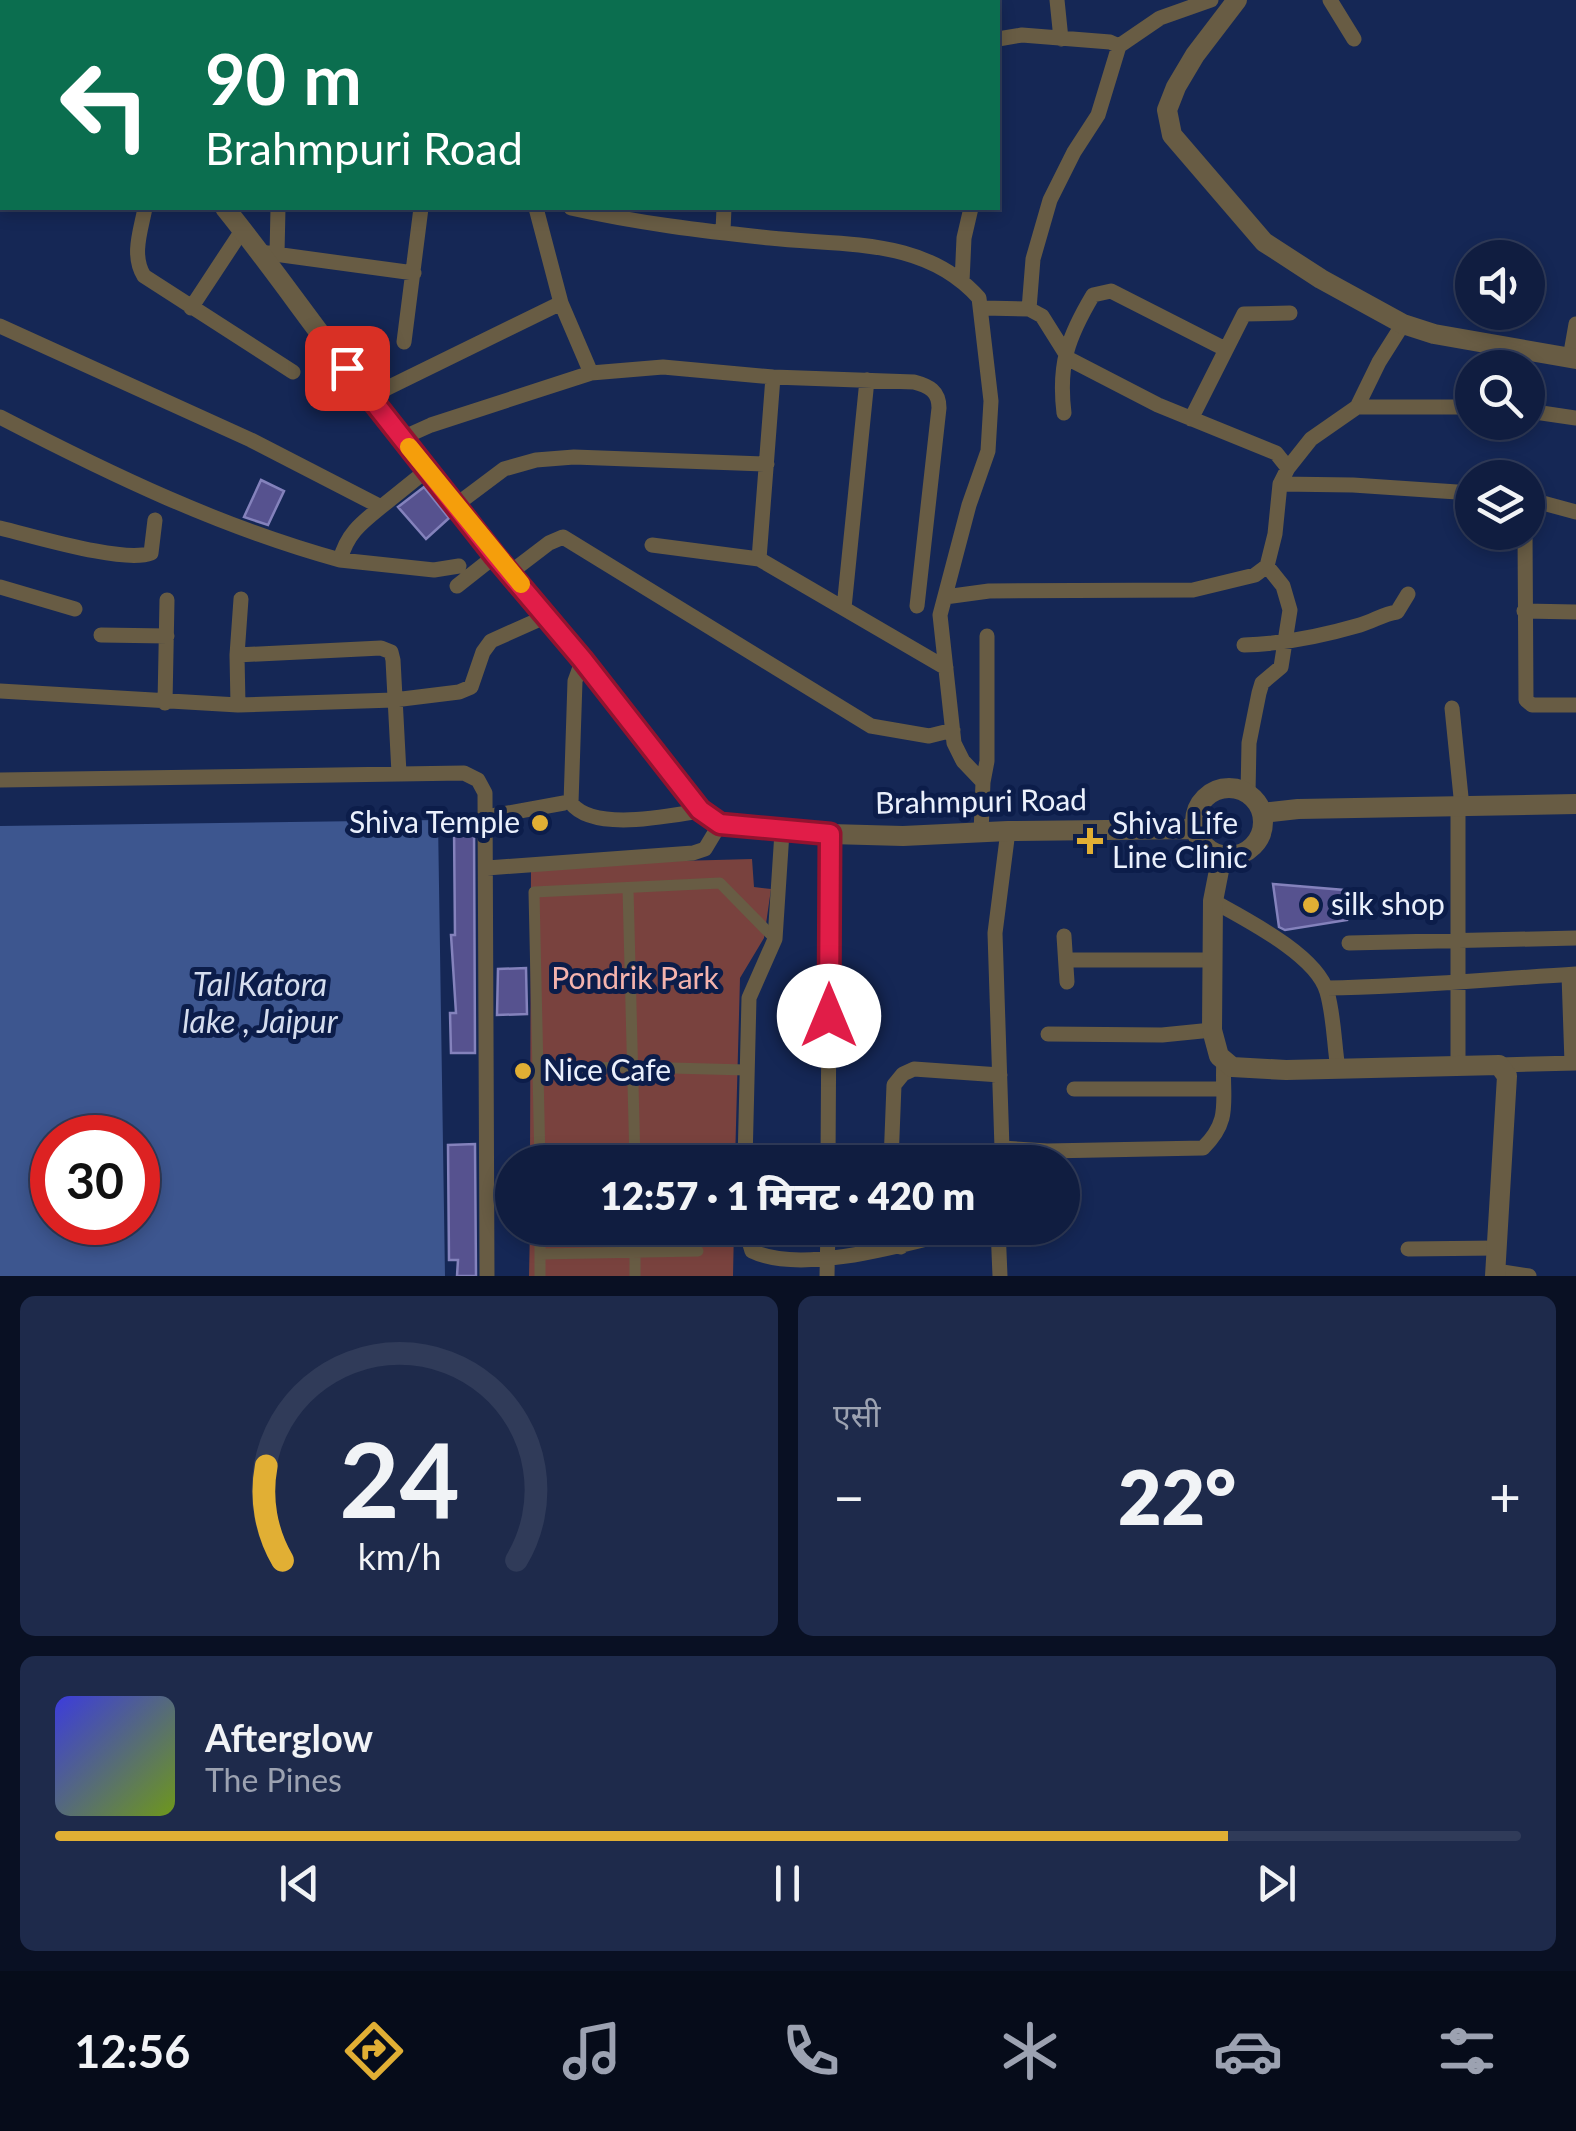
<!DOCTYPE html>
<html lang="hi">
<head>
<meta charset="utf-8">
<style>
	:root { --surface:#101d40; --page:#1e2a4b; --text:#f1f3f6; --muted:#9ca2b1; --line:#303b59; --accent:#e1af34 }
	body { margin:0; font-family:Lato,"Noto Sans Devanagari",sans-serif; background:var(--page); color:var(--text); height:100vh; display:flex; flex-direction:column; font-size:38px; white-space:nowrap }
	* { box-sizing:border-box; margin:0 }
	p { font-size:32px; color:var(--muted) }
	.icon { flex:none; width:55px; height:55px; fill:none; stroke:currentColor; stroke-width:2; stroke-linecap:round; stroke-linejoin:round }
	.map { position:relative; height:1276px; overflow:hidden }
	.details { display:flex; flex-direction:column; gap:20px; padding:20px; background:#091023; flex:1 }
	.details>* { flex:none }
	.top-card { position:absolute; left:0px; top:0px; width:1000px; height:210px; box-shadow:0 5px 15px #0003,0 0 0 2px var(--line); background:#0b6e4f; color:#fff; overflow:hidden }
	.tools { position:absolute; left:1455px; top:240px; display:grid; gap:20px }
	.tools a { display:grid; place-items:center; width:90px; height:90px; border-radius:50%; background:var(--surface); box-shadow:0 5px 15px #0003,0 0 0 2px var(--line); font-size:50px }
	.speed { position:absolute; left:30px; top:1115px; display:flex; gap:20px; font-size:50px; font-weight:700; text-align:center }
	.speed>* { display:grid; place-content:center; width:130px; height:130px; border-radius:50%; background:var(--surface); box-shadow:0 5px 15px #0003,0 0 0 2px var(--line); line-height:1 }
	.speed .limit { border:15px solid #d22; background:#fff; color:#111 }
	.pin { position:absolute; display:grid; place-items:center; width:85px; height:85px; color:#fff; margin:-42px; border-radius:20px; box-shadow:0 5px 15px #0006 }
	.me { position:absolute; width:110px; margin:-55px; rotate:0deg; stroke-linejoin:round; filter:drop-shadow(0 0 8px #0008) }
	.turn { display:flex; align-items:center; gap:35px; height:210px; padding:0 40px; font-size:45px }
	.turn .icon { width:130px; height:130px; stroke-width:2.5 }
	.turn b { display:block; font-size:70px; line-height:85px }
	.big { font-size:75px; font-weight:800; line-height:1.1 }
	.details .tile { flex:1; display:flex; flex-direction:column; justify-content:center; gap:15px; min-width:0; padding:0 35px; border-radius:15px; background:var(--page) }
	.details .dial { align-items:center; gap:0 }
	.dial svg { height:260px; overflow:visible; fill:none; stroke:var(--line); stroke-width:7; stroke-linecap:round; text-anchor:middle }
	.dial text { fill:var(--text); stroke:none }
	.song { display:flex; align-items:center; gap:30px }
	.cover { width:120px; height:120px; border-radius:15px; background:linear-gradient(135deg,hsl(240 70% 55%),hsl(80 70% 35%)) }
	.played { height:10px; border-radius:5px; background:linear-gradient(90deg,var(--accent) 80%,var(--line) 80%) }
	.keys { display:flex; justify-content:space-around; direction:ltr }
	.heat { display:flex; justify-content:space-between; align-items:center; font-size:55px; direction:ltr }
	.details .tiles { flex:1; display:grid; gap:20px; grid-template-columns:1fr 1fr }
	.tile:last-child { grid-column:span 2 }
	.trip { position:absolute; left:495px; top:1145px; width:585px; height:100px; border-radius:50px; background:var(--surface); box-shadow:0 5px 15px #0003,0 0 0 2px var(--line); font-weight:800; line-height:100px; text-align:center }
	.tabs { display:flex; height:160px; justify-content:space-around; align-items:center; background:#060c1a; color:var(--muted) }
	.tabs .icon { width:70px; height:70px }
	.tabs .active { color:var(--accent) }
	.tabs b { font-size:45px; color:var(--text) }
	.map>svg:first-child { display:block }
	.green { fill:#79423e }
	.water { fill:#3d568f; fill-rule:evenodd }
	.building { fill:#56528f; stroke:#8482bc; stroke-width:2.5 }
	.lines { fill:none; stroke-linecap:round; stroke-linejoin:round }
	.pedestrian { stroke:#685c44; stroke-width:11 }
	.minor { stroke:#685c44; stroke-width:15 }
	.tertiary { stroke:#685c44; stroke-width:20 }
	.route-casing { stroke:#92132f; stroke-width:25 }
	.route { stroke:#e11d48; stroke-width:18 }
	.slow { stroke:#f59e0b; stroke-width:18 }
	.poi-dot { fill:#e1af34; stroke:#0c1d4a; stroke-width:4 }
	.labels { text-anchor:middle; stroke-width:10; stroke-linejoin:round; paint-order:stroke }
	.street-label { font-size:30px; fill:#eaf0fc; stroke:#0c1d4a }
	.poi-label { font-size:30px; fill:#eaf0fc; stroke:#0c1d4a; text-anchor:start }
	.park-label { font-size:30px; fill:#f4b3ad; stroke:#0c1d4a }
	.water-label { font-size:32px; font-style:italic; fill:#d5ddee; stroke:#0c1d4a }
</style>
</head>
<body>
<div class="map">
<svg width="1576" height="1276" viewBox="0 0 1576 1276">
	<rect width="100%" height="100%" fill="#152755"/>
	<path class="green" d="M752 859 754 887 771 889 764 938 740 978 735 1162H530L531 865Z
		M530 1228H734L733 1276H529Z"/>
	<path class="water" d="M438 820 445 1276H0V826ZM52 1138H138V1222H52Z"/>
	<path class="building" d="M261 480 284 491 268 525 244 517Z
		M424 487 449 518 426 539 398 507Z
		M454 826H474L475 1053H451L450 1013H456L451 935H455Z
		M1273 884 1344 890 1347 920 1285 930 1279 927Z
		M526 968 527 1014 497 1015 498 969Z
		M475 1144 476 1276H457L458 1260H449L448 1145Z"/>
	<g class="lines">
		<path class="pedestrian" d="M628 888 635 1162
			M538 1069 634 1067 746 1070
			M540 1161 697 1156
			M540 1162 534 892 720 883 775 939
			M540 1254 698 1251
			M540 1276V1228
			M635 1276V1228"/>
		<path class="minor" d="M457 0 458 2
			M564 0 565 2
			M1057 0 1061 39
			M1211 0 1160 18 1119 46 1098 115 1074 152 1050 200 1033 259 1029 309 1042 316 1069 359 1158 405 1276 453 1288 468
			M1330 0 1354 39
			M102 2 103 0
			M268 2V0
			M346 2V0
			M664 2 665 0
			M882 2 883 0
			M0 11H2
			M998 39 1022 35 1110 42 1119 46
			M0 79H2
			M145 208C141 230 131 255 144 276L293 372
			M536 208 561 303 591 373 663 367 773 377 914 382C929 386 939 391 939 408L917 606
			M571 208C637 223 703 231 770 238 844 246 925 237 979 298L991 401 988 451 969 505 940 615 954 743 963 761 983 782 981 833
			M723 231 724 208
			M260 252 414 273
			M277 254 278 208
			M962 282 964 238 971 208
			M191 308 243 229
			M983 308 1029 309
			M0 326 251 440 381 507 427 470
			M404 342 421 208
			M1570 358 1576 324
			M369 397 561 303
			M1357 407H1472
			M1528 411 1576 418
			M1064 413C1058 364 1068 337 1093 295L1111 291 1225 349
			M0 417C110 474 220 527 340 560
			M1191 419 1244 314 1290 313
			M402 438 431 425 591 373
			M1280 484 1353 485 1472 493
			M1528 499 1576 512
			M456 505 504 469 536 460 574 457 767 464
			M381 507C360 524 347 534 340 560L434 570 459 566
			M0 528C31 535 124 564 151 553L155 520
			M1525 532 1526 700 1532 705H1576
			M652 545 759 559 946 668
			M759 559 773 377
			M511 572 549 543 563 537 871 726 929 736 953 730
			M457 586 495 556
			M0 587 75 609
			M945 597 989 591 1193 590 1255 575 1267 566 1275 534 1280 484 1288 468 1311 439 1357 407 1379 362 1403 324
			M844 608 867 380
			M1524 611 1576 612
			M101 635 167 636
			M1244 645C1285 644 1322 636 1360 625 1374 621 1383 614 1397 612L1408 594
			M237 655 241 599
			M583 659 575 681 571 803C593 832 667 816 700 811
			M0 691 238 705 394 700 459 692 471 687 483 652 491 641 547 616
			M165 703 167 600
			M238 705 237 655 381 648 391 652 393 660 399 773
			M1452 708 1462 807
			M0 780 464 773 478 780 485 793 487 1276
			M983 782 987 761V636
			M1248 794 1249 743 1259 693 1262 683 1281 667 1290 610 1283 586 1267 566
			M1458 807V1066
			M486 817 564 803
			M487 868 693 853 705 849 720 824
			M1213 901C1245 919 1317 955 1327 992 1334 1016 1334 1044 1338 1069
			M1064 936 1067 982
			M1349 943 1576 938
			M1066 960H1211
			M1569 975 1572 1063
			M1327 988C1410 987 1493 979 1576 974
			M1048 1034 1162 1035 1212 1030
			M1499 1065 1576 1063
			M1074 1089H1222
			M1002 1148 995 933 1008 831
			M745 1162 749 998 775 939 782 832
			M828 1162 830 834
			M891 1162 894 1085 903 1074 914 1069 1000 1075
			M998 1162 1002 1148 1047 1151 1203 1148C1233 1119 1221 1099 1224 1060
			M745 1228 752 1251C803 1276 913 1242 969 1228
			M897 1228 901 1247
			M998 1228 1000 1276
			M1408 1249 1497 1248
			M1496 1271 1529 1276
			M827 1276 828 1228"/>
		<path class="tertiary" d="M1237 0 1195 55 1176 87 1167 110 1172 135 1264 242 1321 279 1403 324 1434 334 1576 359
			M0 153H2
			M225 208C276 271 321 338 372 401 481 538 593 672 700 811L720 824 830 834 903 836 1008 831 1196 829
			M1195 822a34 34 0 1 1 68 0a34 34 0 1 1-68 0Z
			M1262 813 1298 809 1576 804
			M1222 855 1213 901 1212 1030 1219 1056 1232 1067 1286 1070 1499 1065 1507 1076 1495 1276"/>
	</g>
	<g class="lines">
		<defs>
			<path id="route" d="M347 368 495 556 582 659 700 810 720 824 830 834 829 1016"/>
		</defs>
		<use href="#route" class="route-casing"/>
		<use href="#route" class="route"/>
		<path class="slow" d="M409 447 521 584"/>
	</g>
	<g class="poi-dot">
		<circle cx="540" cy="823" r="10"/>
		<path d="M1085 826h10v10h10v10h-10v10h-10v-10h-10v-10h10z"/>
		<circle cx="1311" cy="905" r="10"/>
		<circle cx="523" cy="1071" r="10"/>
	</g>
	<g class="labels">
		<g class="street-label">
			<text transform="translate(981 802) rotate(-1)" y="10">Brahmpuri Road</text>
		</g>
		<g class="poi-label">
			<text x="520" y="833" text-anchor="end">Shiva Temple</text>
			<text x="1112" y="834">Shiva Life<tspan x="1112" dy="34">Line Clinic</tspan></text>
			<text x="1331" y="915">silk shop</text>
			<text x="543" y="1081">Nice Cafe</text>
		</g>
		<g class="park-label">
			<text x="635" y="989">Pondrik Park</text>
		</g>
		<g class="water-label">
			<text x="260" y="996">Tal Katora<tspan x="260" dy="37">lake , Jaipur</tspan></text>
		</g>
	</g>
</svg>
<div class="tools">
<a><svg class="icon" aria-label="sound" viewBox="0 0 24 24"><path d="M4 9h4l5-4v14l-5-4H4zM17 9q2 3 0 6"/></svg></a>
<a><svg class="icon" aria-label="search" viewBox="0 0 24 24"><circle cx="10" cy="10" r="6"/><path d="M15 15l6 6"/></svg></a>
<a><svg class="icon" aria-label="layers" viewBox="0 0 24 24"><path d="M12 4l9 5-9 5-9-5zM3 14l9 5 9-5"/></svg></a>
</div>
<div class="speed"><div class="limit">30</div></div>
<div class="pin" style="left:347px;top:368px;background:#d93025"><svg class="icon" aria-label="arrive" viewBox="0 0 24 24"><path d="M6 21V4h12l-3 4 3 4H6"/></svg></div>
<svg class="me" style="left:829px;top:1016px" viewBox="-20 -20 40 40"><circle r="19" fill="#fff"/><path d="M0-13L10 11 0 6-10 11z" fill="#e11d48"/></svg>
<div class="trip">12:57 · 1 मिनट · 420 m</div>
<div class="top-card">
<div class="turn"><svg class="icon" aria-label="left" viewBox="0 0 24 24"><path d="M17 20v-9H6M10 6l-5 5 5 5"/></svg><div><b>90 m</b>Brahmpuri Road</div></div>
</div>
</div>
<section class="details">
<div class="tiles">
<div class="tile dial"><svg viewBox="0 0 100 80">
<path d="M14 69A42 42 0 1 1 86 69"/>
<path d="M14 69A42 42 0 0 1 9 40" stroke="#e1af34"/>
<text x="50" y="56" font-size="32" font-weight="700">24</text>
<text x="50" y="72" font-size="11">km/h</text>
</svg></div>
<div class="tile"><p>एसी</p>
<div class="heat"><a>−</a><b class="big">22°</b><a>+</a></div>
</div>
<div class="tile">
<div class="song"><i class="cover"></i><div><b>Afterglow</b><p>The Pines</p></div></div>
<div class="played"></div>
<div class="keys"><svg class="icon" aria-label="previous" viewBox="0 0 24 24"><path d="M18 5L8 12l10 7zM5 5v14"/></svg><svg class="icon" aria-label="pause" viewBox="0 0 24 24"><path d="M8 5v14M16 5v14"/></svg><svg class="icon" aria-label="next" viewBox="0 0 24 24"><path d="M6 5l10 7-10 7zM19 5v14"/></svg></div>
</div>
</div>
</section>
<nav class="tabs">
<b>12:56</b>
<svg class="icon active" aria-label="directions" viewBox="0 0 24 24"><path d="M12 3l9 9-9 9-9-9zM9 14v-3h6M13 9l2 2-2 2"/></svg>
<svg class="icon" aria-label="music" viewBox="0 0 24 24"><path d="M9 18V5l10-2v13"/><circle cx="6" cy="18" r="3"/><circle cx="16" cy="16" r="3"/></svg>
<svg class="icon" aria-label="phone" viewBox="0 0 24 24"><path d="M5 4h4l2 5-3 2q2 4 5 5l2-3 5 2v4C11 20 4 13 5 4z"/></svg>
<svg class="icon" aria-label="climate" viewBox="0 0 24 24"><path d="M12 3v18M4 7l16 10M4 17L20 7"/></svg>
<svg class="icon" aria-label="car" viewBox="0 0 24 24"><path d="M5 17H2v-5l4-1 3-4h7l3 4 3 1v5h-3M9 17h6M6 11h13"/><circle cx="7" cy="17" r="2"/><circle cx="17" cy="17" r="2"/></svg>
<svg class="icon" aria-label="filters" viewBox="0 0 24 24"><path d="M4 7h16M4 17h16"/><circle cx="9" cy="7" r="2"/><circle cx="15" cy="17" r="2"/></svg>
</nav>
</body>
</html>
